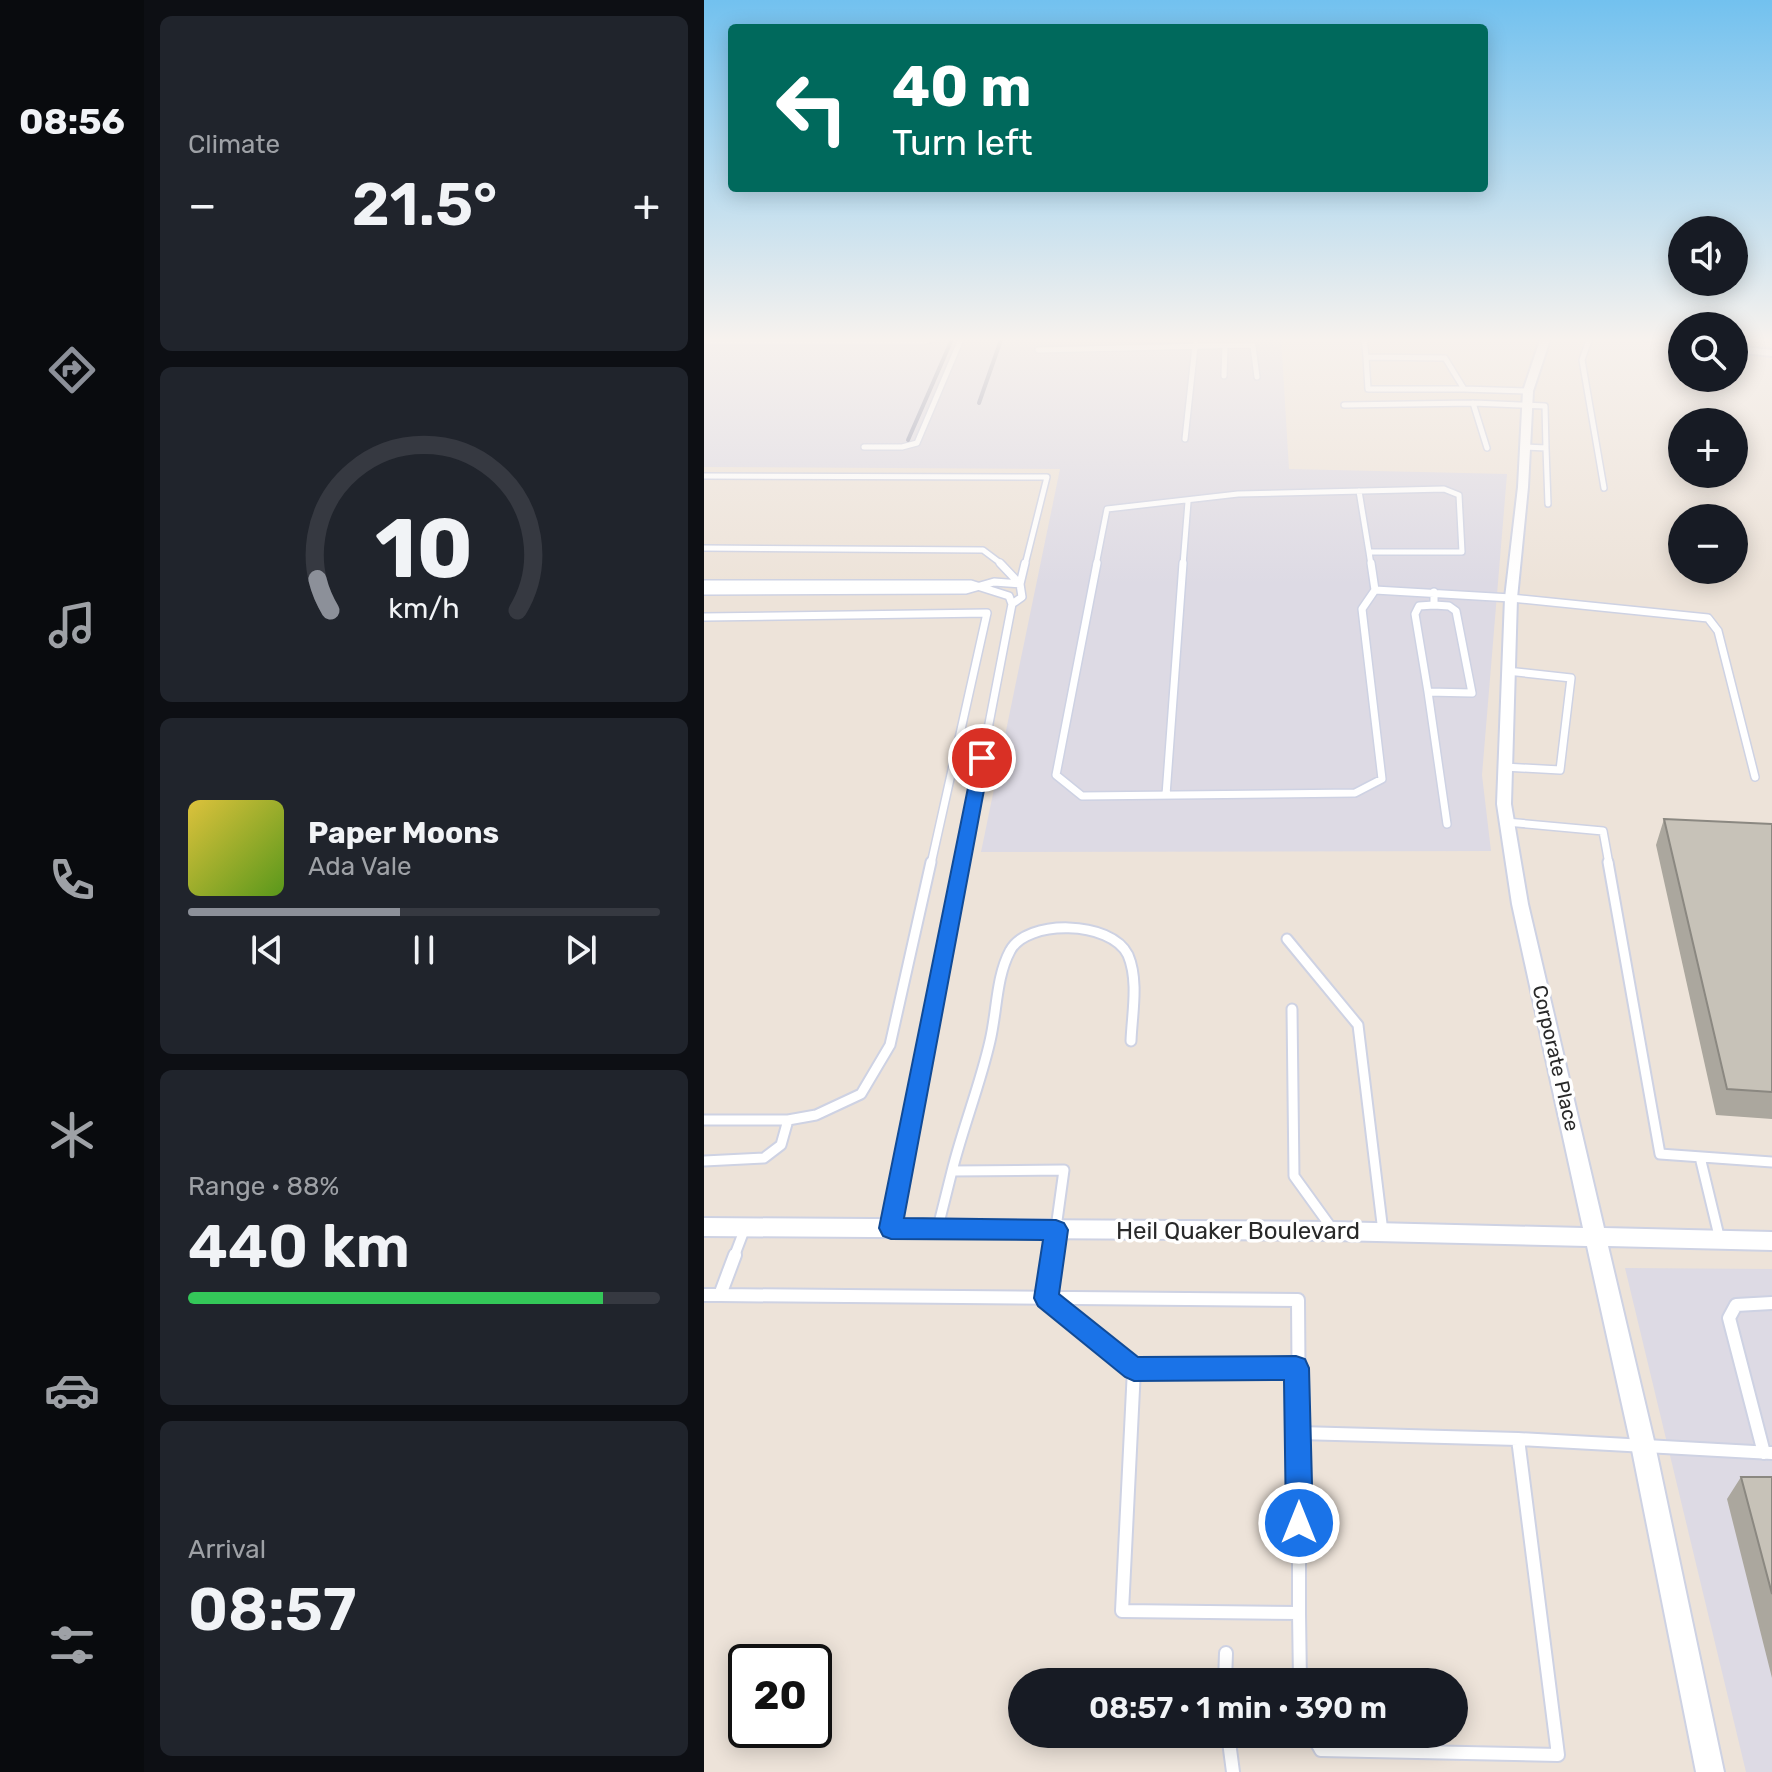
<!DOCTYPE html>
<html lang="en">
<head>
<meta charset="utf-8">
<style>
	:root { --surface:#171b24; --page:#20242c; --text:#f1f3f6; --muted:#9ea1a6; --line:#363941; --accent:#8c9099 }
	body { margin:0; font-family:Rubik,sans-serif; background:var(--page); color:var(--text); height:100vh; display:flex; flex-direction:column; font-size:30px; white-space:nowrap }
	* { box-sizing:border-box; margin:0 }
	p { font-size:26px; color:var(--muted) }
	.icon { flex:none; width:44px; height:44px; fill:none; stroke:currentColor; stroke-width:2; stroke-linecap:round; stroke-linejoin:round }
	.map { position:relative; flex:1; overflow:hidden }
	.sheet { display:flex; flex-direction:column; gap:16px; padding:16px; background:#0d0f14; width:560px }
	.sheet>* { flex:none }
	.top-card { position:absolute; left:24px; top:24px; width:760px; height:168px; border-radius:8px; box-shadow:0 4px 20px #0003; background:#00695c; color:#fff; overflow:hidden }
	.controls { position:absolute; left:964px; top:216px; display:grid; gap:16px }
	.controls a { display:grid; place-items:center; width:80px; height:80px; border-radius:50%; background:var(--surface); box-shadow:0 4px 20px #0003; font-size:40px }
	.speed { position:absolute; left:24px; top:1644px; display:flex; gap:16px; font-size:40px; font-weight:700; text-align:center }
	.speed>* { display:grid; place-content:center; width:104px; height:104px; border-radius:50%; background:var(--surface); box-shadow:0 4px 20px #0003; line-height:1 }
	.speed .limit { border:4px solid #111; border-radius:12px; background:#fff; color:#111 }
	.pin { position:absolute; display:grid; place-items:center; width:68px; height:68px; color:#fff; margin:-34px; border:4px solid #fff; border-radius:50%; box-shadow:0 2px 8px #0007 }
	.me { position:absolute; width:88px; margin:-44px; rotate:0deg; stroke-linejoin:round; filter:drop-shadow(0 0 6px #0008) }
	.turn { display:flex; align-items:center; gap:28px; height:168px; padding:0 32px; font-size:36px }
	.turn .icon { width:104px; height:104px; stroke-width:2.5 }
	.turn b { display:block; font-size:56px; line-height:68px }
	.big { font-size:60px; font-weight:600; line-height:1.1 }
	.sheet .tile { flex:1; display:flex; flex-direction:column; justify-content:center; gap:12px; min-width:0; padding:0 28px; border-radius:12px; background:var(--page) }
	.sheet .dial { align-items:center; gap:0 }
	.dial svg { height:208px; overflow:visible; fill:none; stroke:var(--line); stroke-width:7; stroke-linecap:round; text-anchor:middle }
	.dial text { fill:var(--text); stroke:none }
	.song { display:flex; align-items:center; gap:24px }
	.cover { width:96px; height:96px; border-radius:12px; background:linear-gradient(135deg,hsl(50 70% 55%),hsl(90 70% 35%)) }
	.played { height:8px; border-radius:4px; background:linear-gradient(90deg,var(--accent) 45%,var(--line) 45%) }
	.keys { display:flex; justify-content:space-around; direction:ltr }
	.heat { display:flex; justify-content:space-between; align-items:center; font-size:44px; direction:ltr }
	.charge { height:12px; border-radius:6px; background:linear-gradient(90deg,#34c759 88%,var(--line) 0) }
	.trip { position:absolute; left:304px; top:1668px; width:460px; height:80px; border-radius:40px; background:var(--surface); box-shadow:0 4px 20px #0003; font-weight:600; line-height:80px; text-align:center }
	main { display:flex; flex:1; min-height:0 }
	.dock { display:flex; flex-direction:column; width:144px; justify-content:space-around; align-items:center; background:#090b0e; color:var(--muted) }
	.dock .icon { width:56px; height:56px }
	.dock .on { color:var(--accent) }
	.dock b { font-size:36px; color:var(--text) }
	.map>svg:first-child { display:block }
	.industrial { fill:#dddae4 }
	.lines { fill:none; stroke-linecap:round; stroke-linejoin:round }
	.service-far3-casing { stroke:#ced2e3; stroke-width:8 }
	.service-far2-casing { stroke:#ced2e3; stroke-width:10 }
	.service-far1-casing { stroke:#ced2e3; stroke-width:13 }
	.service-casing { stroke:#ced2e3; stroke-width:16 }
	.minor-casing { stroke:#ced2e3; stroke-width:4 }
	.service-far3 { stroke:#fff; stroke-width:5 }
	.service-far2 { stroke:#fff; stroke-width:7 }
	.service-far1 { stroke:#fff; stroke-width:9 }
	.service { stroke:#fff; stroke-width:12 }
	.minor { fill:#fff; fill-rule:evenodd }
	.rail { stroke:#9b9fb5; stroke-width:4 }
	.wall { fill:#aba79e }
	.building { fill:#c7c2b8; stroke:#8b8881; stroke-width:2 }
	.route { fill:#1a73e8; stroke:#114b97; stroke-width:2 }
	.labels { text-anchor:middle; stroke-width:7; stroke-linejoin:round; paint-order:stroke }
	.street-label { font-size:20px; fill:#292929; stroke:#fff }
	.near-street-label { font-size:24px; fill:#292929; stroke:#fff }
</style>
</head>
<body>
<main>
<nav class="dock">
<b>08:56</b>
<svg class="icon on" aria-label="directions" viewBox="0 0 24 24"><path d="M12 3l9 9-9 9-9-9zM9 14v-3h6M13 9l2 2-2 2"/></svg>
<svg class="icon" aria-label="music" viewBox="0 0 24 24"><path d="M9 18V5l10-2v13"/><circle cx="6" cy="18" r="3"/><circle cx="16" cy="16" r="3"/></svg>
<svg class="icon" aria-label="phone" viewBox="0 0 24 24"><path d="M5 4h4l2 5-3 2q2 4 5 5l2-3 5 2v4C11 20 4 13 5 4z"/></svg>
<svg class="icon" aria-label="climate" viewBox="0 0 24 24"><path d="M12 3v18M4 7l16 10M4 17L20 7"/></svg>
<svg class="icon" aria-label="car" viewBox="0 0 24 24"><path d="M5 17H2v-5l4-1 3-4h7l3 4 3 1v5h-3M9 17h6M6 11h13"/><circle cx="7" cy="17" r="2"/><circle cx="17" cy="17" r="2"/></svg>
<svg class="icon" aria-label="filters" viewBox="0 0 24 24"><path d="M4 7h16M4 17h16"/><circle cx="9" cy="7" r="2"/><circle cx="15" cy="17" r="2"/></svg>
</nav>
<section class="sheet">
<div class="tile"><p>Climate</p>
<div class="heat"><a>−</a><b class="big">21.5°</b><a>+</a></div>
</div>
<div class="tile dial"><svg viewBox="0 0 100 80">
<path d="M14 69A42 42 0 1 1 86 69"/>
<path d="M14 69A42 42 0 0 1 9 57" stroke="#8c9099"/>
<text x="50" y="56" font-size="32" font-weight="700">10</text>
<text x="50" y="72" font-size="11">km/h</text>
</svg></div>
<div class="tile">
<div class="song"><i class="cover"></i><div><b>Paper Moons</b><p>Ada Vale</p></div></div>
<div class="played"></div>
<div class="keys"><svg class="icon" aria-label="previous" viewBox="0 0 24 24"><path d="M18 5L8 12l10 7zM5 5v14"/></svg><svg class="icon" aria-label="pause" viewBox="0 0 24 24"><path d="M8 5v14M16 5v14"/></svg><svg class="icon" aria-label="next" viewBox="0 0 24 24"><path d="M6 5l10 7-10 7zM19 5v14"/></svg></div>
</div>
<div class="tile"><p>Range · 88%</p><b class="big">440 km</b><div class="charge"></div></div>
<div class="tile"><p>Arrival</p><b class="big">08:57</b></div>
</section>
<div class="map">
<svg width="1068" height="1772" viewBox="0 0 1068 1772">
	<rect width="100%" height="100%" fill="#ede3d9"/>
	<path class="industrial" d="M0 337H577L585 469 803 474 778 775 787 851 277 852 356 469 0 467Z
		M921 1268 1068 1269V1772H1042Z"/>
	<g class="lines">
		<defs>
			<path id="service-far3" d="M90 337 87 342H219L234 337
				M660 337 662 357 741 358 760 389 824 391
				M886 337 878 360 900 488
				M0 342H87
				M1033 349 1037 337
				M334 350 545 345 549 346 553 377
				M662 357 664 389H760
				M520 376 521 345
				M769 403 783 448
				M640 405 769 403 841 406 842 448 821 447
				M481 439 492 337
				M160 447H198L213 443 258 337
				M842 448 844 504
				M0 476 343 477 321 565
				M655 491 665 552
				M0 548 279 550 299 565
				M392 565 403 509 534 494 740 489 755 495 758 552H665L667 565
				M479 565 484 502"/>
			<path id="service-far2" d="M296 563 316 584
				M393 563 352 775 378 796 651 793 678 779 658 609 671 590
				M667 563 671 590
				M0 584H267L305 596 308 604 258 864
				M671 590 807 598 1004 618 1014 631 1051 777
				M0 591 262 590 290 582 316 584
				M730 592V605L745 606 752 611 768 693 724 692 743 824
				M308 604 318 597 316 584 321 563
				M0 617 283 613 227 864
				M724 692 711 614 715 606 730 605
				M800 767 856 770 867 678 803 671
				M462 795 479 563
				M802 822 899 831 905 864"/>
			<path id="service-far1" d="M904 862 956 1154 1068 1162
				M583 939 654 1025 679 1232
				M588 1009 590 1176 629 1230
				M0 1120H84L112 1115 157 1094 186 1045 227 862
				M996 1157 1016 1240
				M0 1161 60 1158 77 1145 84 1120
				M248 1171C259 1127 276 1085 286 1041 293 1012 292 977 306 951 322 919 407 920 424 955 435 981 428 1014 427 1041
				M234 1227 248 1171 360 1170 348 1257
				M187 1228 258 862
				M30 1257 41 1228"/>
			<path id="service" d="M31 1255 16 1295 594 1300 595 1433 814 1439 1068 1453
				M348 1255 342 1298 430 1369 418 1611 595 1613V1433
				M0 1295H16
				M430 1369 592 1368
				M1060 1453 1025 1318 1032 1305 1068 1303
				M595 1613 596 1682
				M521 1682 522 1653
				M524 1734 529 1772
				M608 1734 617 1750 854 1755 814 1439"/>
			<path id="minor" d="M837 337H847L829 391 824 487 813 598 807 804 824 904 900 1228 1068 1232V1250L904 1246 951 1445 1020 1772H992L927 1445 883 1246 630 1240 0 1236V1218L630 1222 879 1228 808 904 793 804 801 598 814 487 819 391Z
				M935 337 978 340V346L939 340Z
				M1030 346 1068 350V356L1030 352Z"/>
		</defs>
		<use href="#service-far3" class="service-far3-casing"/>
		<use href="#service-far2" class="service-far2-casing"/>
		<use href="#service-far1" class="service-far1-casing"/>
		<use href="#service" class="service-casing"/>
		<use href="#minor" class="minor-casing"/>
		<use href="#service-far3" class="service-far3"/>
		<use href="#service-far2" class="service-far2"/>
		<use href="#service-far1" class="service-far1"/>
		<use href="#service" class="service"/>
		<use href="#minor" class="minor"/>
		<path class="rail" d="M275 403 298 337
			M204 440 249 337"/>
	</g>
	<path class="wall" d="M960 819 1068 824V1119L1012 1115 952 845Z
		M1037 1477H1068V1678L1023 1499Z"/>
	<path class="building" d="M960 819 1068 824V1092L1023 1089Z
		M1037 1477H1068V1594Z"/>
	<linearGradient id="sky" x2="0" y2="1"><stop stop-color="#72c1ef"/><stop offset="0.58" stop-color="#f7f2ee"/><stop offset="1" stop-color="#f7f2ee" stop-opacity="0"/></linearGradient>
	<rect width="1068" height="585" fill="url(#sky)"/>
	<path class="route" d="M278 753 286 758 200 1218 352 1220 360 1223 364 1230 355 1294 434 1357 592 1356 601 1359 605 1368 609 1523 605 1533 595 1537 586 1533 582 1523 580 1380 430 1381 421 1377 334 1306 330 1298 339 1240 187 1239 179 1236 175 1228 270 758Z"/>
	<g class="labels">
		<g class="street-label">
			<text transform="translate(852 1058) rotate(77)" y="7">Corporate Place</text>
		</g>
		<g class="near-street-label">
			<text x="534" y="1239">Heil Quaker Boulevard</text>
		</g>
	</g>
</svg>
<div class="controls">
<a><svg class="icon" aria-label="sound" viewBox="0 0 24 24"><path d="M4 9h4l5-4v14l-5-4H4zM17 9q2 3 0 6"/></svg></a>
<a><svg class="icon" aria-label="search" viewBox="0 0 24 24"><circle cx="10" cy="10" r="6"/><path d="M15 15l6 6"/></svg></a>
<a>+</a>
<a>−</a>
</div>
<div class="speed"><div class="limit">20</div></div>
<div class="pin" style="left:278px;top:758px;background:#d93025"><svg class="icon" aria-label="arrive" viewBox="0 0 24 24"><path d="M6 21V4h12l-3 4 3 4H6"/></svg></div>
<svg class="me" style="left:595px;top:1523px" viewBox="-20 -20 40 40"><circle r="17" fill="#1a73e8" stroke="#fff" stroke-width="3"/><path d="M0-11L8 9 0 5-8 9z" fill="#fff"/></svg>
<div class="trip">08:57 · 1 min · 390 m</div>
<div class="top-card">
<div class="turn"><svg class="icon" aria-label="left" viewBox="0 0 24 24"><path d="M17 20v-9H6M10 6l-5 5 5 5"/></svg><div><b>40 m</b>Turn left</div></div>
</div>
</div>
</main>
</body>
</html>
